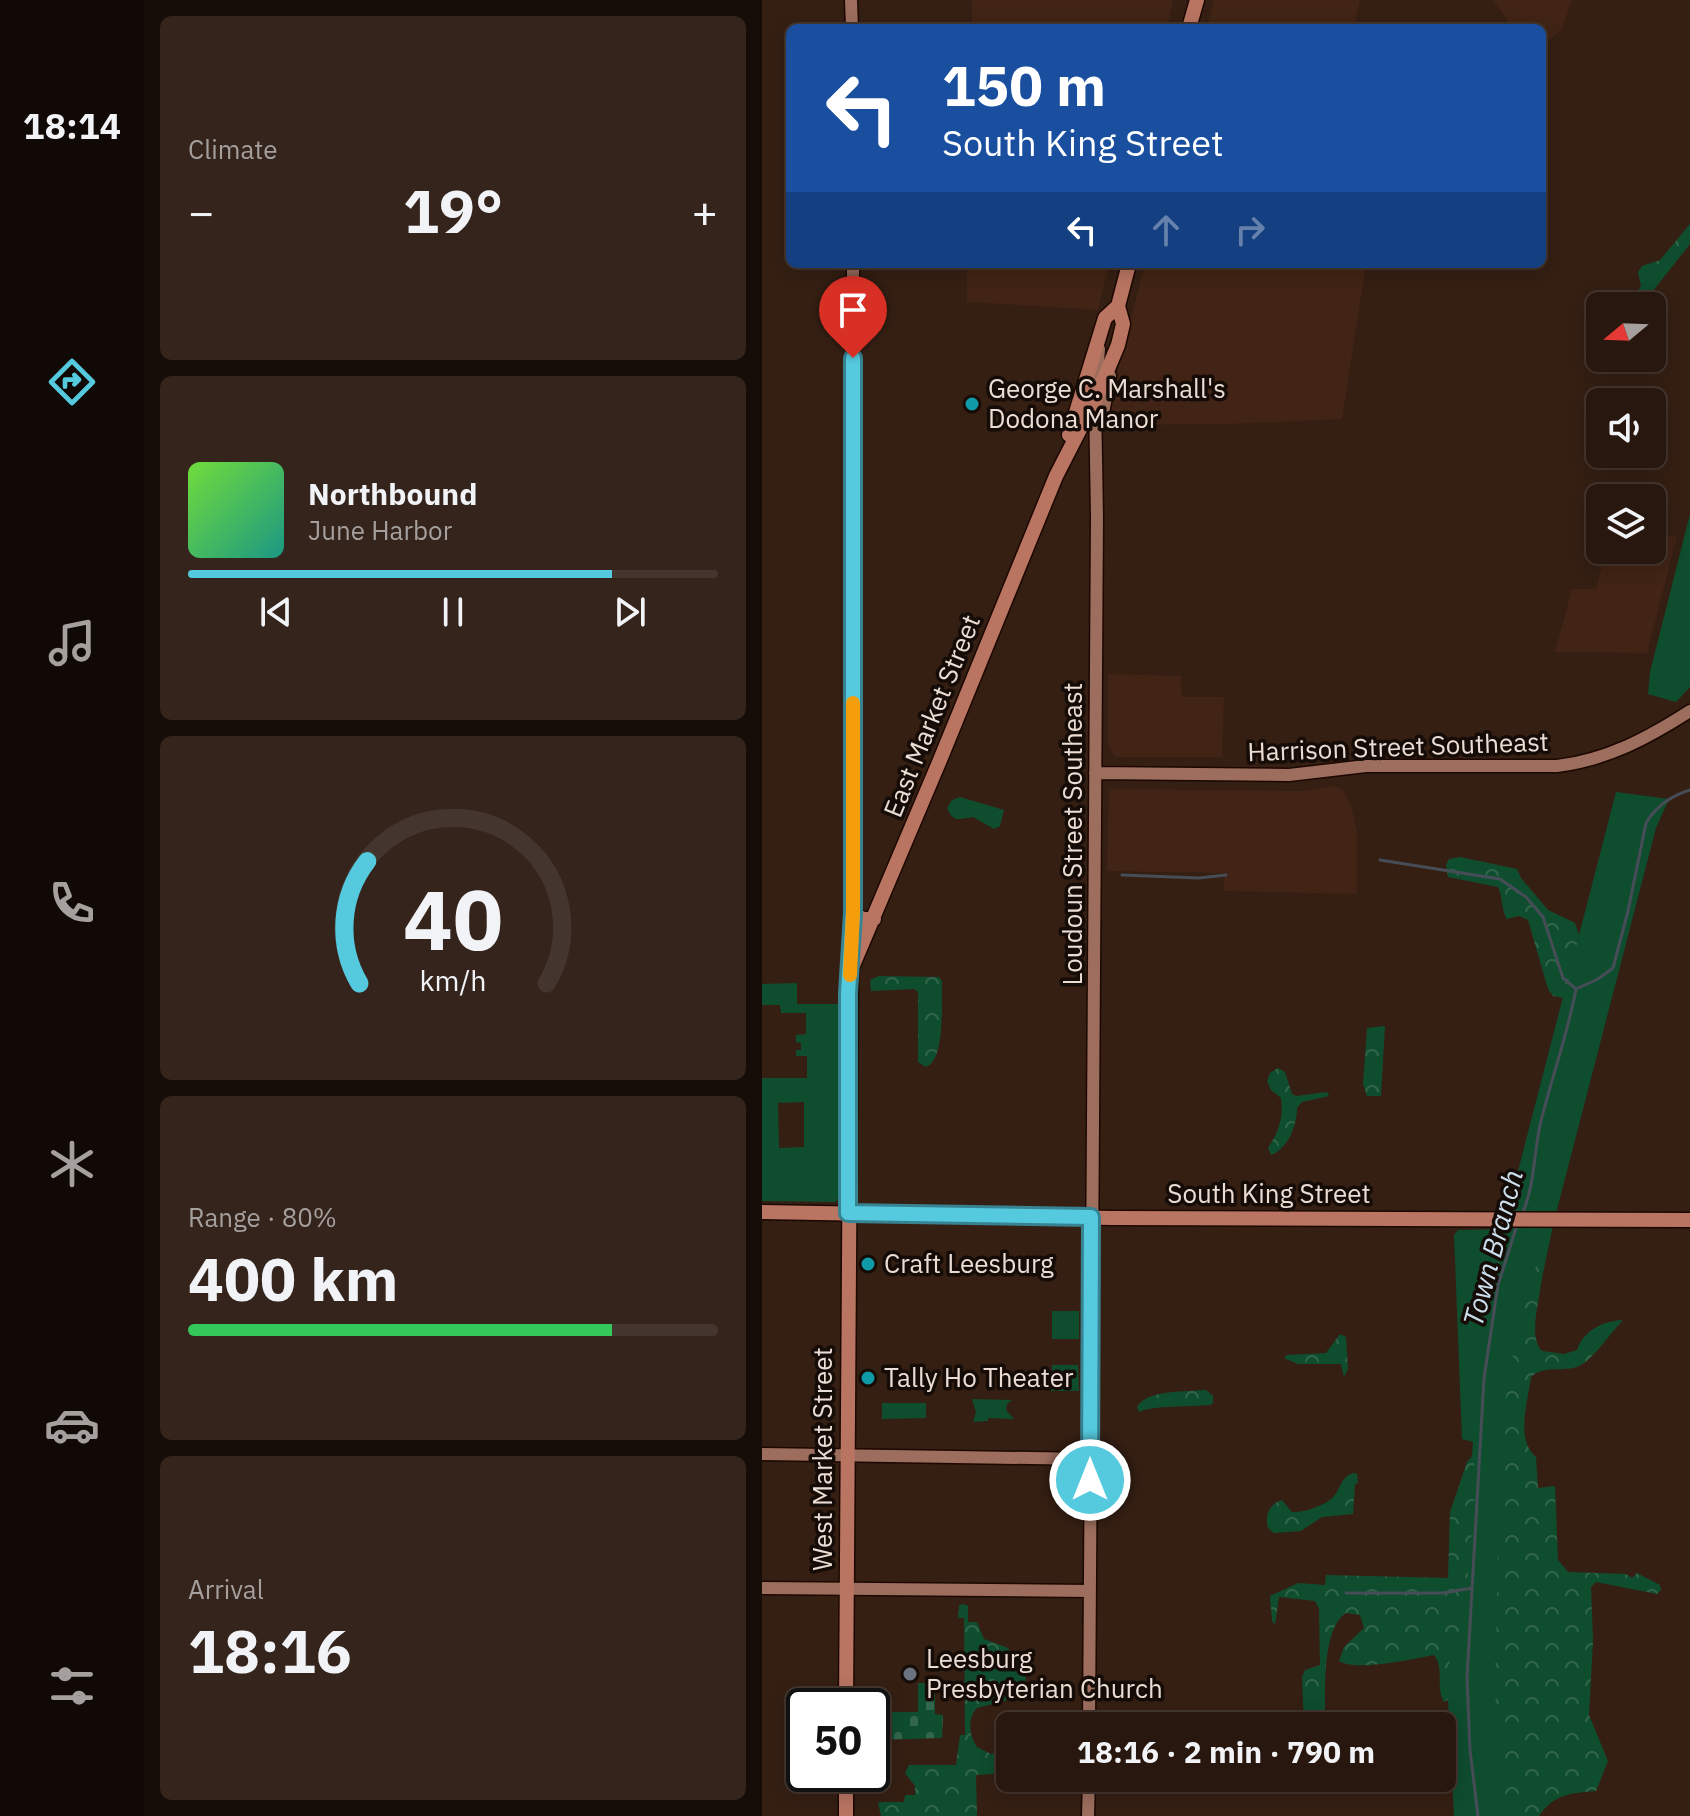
<!DOCTYPE html>
<html lang="en">
<head>
<meta charset="utf-8">
<style>
	:root { --surface:#28170e; --page:#34241c; --text:#f1f3f6; --muted:#a59f9e; --line:#44362e; --accent:#55cadf }
	body { margin:0; font-family:"IBM Plex Sans",sans-serif; background:var(--page); color:var(--text); height:100vh; display:flex; flex-direction:column; font-size:30px; white-space:nowrap }
	* { box-sizing:border-box; margin:0 }
	p { font-size:26px; color:var(--muted) }
	.icon { flex:none; width:44px; height:44px; fill:none; stroke:currentColor; stroke-width:2; stroke-linecap:round; stroke-linejoin:round }
	.map { position:relative; flex:1; overflow:hidden }
	.details { display:flex; flex-direction:column; gap:16px; padding:16px; background:#160d08; width:618px }
	.details>* { flex:none }
	.hud { position:absolute; left:24px; top:24px; width:760px; height:244px; border-radius:12px; box-shadow:0 4px 20px #0003,0 0 0 2px var(--line); background:#1a4fa0; color:#fff; overflow:hidden }
	.needle { width:52px; rotate:251deg }
	.buttons { position:absolute; left:824px; top:292px; display:grid; gap:16px }
	.buttons a { display:grid; place-items:center; width:80px; height:80px; border-radius:12px; background:var(--surface); box-shadow:0 4px 20px #0003,0 0 0 2px var(--line); font-size:40px }
	.speed { position:absolute; left:24px; top:1688px; display:flex; gap:16px; font-size:40px; font-weight:700; text-align:center }
	.speed>* { display:grid; place-content:center; width:104px; height:104px; border-radius:50%; background:var(--surface); box-shadow:0 4px 20px #0003,0 0 0 2px var(--line); line-height:1 }
	.speed .limit { border:4px solid #111; border-radius:12px; background:#fff; color:#111 }
	.pin { position:absolute; display:grid; place-items:center; width:68px; height:68px; color:#fff; margin:-82px -34px; border-radius:50% 50% 50% 0; rotate:-45deg; box-shadow:0 0 8px #0007 }
	.pin .icon { rotate:45deg }
	.me { position:absolute; width:88px; margin:-44px; rotate:0deg; stroke-linejoin:round; filter:drop-shadow(0 0 6px #0008) }
	.turn { display:flex; align-items:center; gap:28px; height:168px; padding:0 24px; font-size:36px }
	.turn .icon { width:104px; height:104px; stroke-width:2.5 }
	.turn b { display:block; font-size:56px; line-height:68px }
	.lanes { display:flex; align-items:center; height:76px; padding:0 24px; background:#0003; justify-content:center; gap:40px; direction:ltr }
	.lanes .off { opacity:.35 }
	.big { font-size:60px; font-weight:700; line-height:1.1 }
	.details .tile { flex:1; display:flex; flex-direction:column; justify-content:center; gap:12px; min-width:0; padding:0 28px; border-radius:12px; background:var(--page) }
	.details .dial { align-items:center; gap:0 }
	.dial svg { height:208px; overflow:visible; fill:none; stroke:var(--line); stroke-width:7; stroke-linecap:round; text-anchor:middle }
	.dial text { fill:var(--text); stroke:none }
	.song { display:flex; align-items:center; gap:24px }
	.cover { width:96px; height:96px; border-radius:12px; background:linear-gradient(135deg,hsl(100 70% 55%),hsl(170 70% 35%)) }
	.played { height:8px; border-radius:4px; background:linear-gradient(90deg,var(--accent) 80%,var(--line) 80%) }
	.keys { display:flex; justify-content:space-around; direction:ltr }
	.heat { display:flex; justify-content:space-between; align-items:center; font-size:44px; direction:ltr }
	.charge { height:12px; border-radius:6px; background:linear-gradient(90deg,#34c759 80%,var(--line) 0) }
	.trip { position:absolute; left:234px; top:1712px; width:460px; height:80px; border-radius:12px; background:var(--surface); box-shadow:0 4px 20px #0003,0 0 0 2px var(--line); font-weight:700; line-height:80px; text-align:center }
	main { display:flex; flex:1; min-height:0 }
	.tab-bar { display:flex; flex-direction:column; width:144px; justify-content:space-around; align-items:center; background:#100906; color:var(--muted) }
	.tab-bar .icon { width:56px; height:56px }
	.tab-bar .selected { color:var(--accent) }
	.tab-bar b { font-size:36px; color:var(--text) }
	.map>svg:first-child { display:block }
	.built { fill:#412415 }
	.green { fill:#0f4d2f; fill-rule:evenodd }
	.forest { fill:url(#forest-crowns) }
	.cemetery { fill:url(#cemetery-stones) }
	.lines { fill:none; stroke-linecap:round; stroke-linejoin:round }
	.stream { stroke:#464d57; stroke-width:3 }
	.secondary-casing { stroke:#1c0801; stroke-width:15 }
	.primary-casing { stroke:#1c0801; stroke-width:17 }
	.secondary { stroke:#9d6e5e; stroke-width:12 }
	.primary { stroke:#b97562; stroke-width:14 }
	.route-casing { stroke:#378391; stroke-width:20 }
	.route { stroke:#55cadf; stroke-width:14 }
	.slow { stroke:#f59e0b; stroke-width:14 }
	.culture-dot { fill:#0f9aa8; stroke:#160c07; stroke-width:3 }
	.worship-dot { fill:#6b7280; stroke:#160c07; stroke-width:3 }
	.labels { text-anchor:middle; stroke-width:7; stroke-linejoin:round; paint-order:stroke }
	.poi-label { font-size:26px; fill:#ebdcd4; stroke:#160c07; text-anchor:start }
	.street-label { font-size:26px; fill:#ebdcd4; stroke:#160c07 }
	.water-label { font-size:28px; font-style:italic; fill:#cadeed; stroke:#160c07 }
</style>
</head>
<body>
<main>
<nav class="tab-bar">
<b>18:14</b>
<svg class="icon selected" aria-label="directions" viewBox="0 0 24 24"><path d="M12 3l9 9-9 9-9-9zM9 14v-3h6M13 9l2 2-2 2"/></svg>
<svg class="icon" aria-label="music" viewBox="0 0 24 24"><path d="M9 18V5l10-2v13"/><circle cx="6" cy="18" r="3"/><circle cx="16" cy="16" r="3"/></svg>
<svg class="icon" aria-label="phone" viewBox="0 0 24 24"><path d="M5 4h4l2 5-3 2q2 4 5 5l2-3 5 2v4C11 20 4 13 5 4z"/></svg>
<svg class="icon" aria-label="climate" viewBox="0 0 24 24"><path d="M12 3v18M4 7l16 10M4 17L20 7"/></svg>
<svg class="icon" aria-label="car" viewBox="0 0 24 24"><path d="M5 17H2v-5l4-1 3-4h7l3 4 3 1v5h-3M9 17h6M6 11h13"/><circle cx="7" cy="17" r="2"/><circle cx="17" cy="17" r="2"/></svg>
<svg class="icon" aria-label="filters" viewBox="0 0 24 24"><path d="M4 7h16M4 17h16"/><circle cx="9" cy="7" r="2"/><circle cx="15" cy="17" r="2"/></svg>
</nav>
<section class="details">
<div class="tile"><p>Climate</p>
<div class="heat"><a>−</a><b class="big">19°</b><a>+</a></div>
</div>
<div class="tile">
<div class="song"><i class="cover"></i><div><b>Northbound</b><p>June Harbor</p></div></div>
<div class="played"></div>
<div class="keys"><svg class="icon" aria-label="previous" viewBox="0 0 24 24"><path d="M18 5L8 12l10 7zM5 5v14"/></svg><svg class="icon" aria-label="pause" viewBox="0 0 24 24"><path d="M8 5v14M16 5v14"/></svg><svg class="icon" aria-label="next" viewBox="0 0 24 24"><path d="M6 5l10 7-10 7zM19 5v14"/></svg></div>
</div>
<div class="tile dial"><svg viewBox="0 0 100 80">
<path d="M14 69A42 42 0 1 1 86 69"/>
<path d="M14 69A42 42 0 0 1 17 22" stroke="#55cadf"/>
<text x="50" y="56" font-size="32" font-weight="700">40</text>
<text x="50" y="72" font-size="11">km/h</text>
</svg></div>
<div class="tile"><p>Range · 80%</p><b class="big">400 km</b><div class="charge"></div></div>
<div class="tile"><p>Arrival</p><b class="big">18:16</b></div>
</section>
<div class="map">
<svg width="928" height="1816" viewBox="0 0 928 1816">
	<defs>
		<pattern id="forest-crowns" width="20" height="18" patternUnits="userSpaceOnUse" patternTransform="scale(2)"><rect width="20" height="18" fill="#0f4d2f"/><path d="M2 6a3 3 0 1 1 6 0M12 15a3 3 0 1 1 6 0" fill="none" stroke="#32664c"/></pattern>
		<pattern id="cemetery-stones" width="16" height="16" patternUnits="userSpaceOnUse" patternTransform="scale(2)"><rect width="16" height="16" fill="#0f4d2f"/><path d="M2 7V4a2 2 0 0 1 4 0v3zM10 15v-3a2 2 0 0 1 4 0v3z" fill="#32664c"/></pattern>
	</defs>
	<rect width="100%" height="100%" fill="#351f13"/>
	<path class="built" d="M210 0H411L405 28H210Z
		M452 0H598L592 28H445Z
		M731 0H810L800 29 780 46V28H751Z
		M205 264H347L336 310 205 302Z
		M383 264H604L580 419 467 424 346 425 349 396Z
		M890 536H915L885 653 793 652 810 589H834L844 550H890Z
		M346 674 419 676 420 697H462L460 757H353L346 745Z
		M571 786 580 789 589 806 595 831V894L462 891 461 873 345 871 347 789 539 791Z"/>
	<path class="green" d="M928 514V687L914 702 886 694 888 672Z
		M854 792 907 799 894 828 792 1221 772 1316 752 1466V1816H692L683 1642 701 1580 711 1442 700 1439 692 1235 696 1230 741 1229Z
		M198 797 242 810 238 826 232 829 211 817C197 819 191 823 185 808L190 800Z
		M35 983V1004H78L76 1198 74 1202 0 1201V1078H45V1056H34V1050H39V1043L34 1042V1035L44 1034V1013H19L18 1005H0V984ZM16 1103 42 1102V1147L17 1148Z
		M290 1311H317V1339H290Z
		M290 1365H316L317 1391H289Z
		M210 1399 250 1400 245 1404 244 1410 252 1419 226 1418V1421L211 1422 214 1412Z
		M120 1403H164V1418L120 1419Z"/>
	<path class="forest" d="M928 224V244L879 306H867L879 286 876 272 880 266 898 260Z
		M698 857 755 869 759 878 786 910 813 923 817 935 802 998 791 996 786 989 766 920 757 916 745 919C739 910 741 897 736 887L686 877 684 865 687 859Z
		M117 976 177 977 180 981C179 1000 184 1060 164 1067L156 1062V992L152 989 109 991 108 980Z
		M623 1026 619 1096H605L601 1084 605 1028Z
		M516 1068 523 1072 530 1094 534 1096 565 1092 567 1096 540 1102 535 1108C535 1125 526 1149 509 1155L506 1148C516 1133 522 1117 519 1098L509 1090 505 1081 508 1073Z
		M778 1254C788 1280 761 1331 780 1351L802 1354 815 1350C822 1330 841 1321 861 1320 849 1332 831 1360 817 1366 801 1373 783 1364 769 1377 766 1402 753 1439 774 1457L776 1488 793 1486 796 1560 806 1572 864 1574 870 1578 875 1573 898 1585 899 1590 895 1594 834 1582 829 1587 831 1641 827 1715 846 1761 834 1791C809 1793 792 1794 777 1816H743L733 1693 737 1505 743 1451V1403L750 1359 768 1284Z
		M578 1334 584 1337 586 1369 582 1377 579 1364H536L522 1358 525 1355 564 1353Z
		M444 1390 451 1396V1403L448 1405C430 1407 390 1405 377 1412L375 1407C385 1389 425 1392 444 1390Z
		M710 1456 714 1470 712 1510 702 1615 688 1656 686 1700 682 1702C673 1687 683 1668 672 1655 650 1659 595 1672 577 1661L582 1647 602 1628 598 1615 584 1613C558 1630 564 1697 563 1726H542L540 1677 543 1670 558 1665 557 1609 553 1601 517 1597 513 1625 510 1621 508 1596 536 1583 563 1585 564 1575 686 1578 688 1512 705 1462Z
		M591 1473 595 1474 596 1483 593 1484 591 1514 560 1517 539 1531 512 1533 506 1528C502 1515 508 1504 520 1500L530 1512C540 1513 561 1506 569 1499 579 1491 577 1478 591 1473Z
		M202 1604 206 1606V1622H215L222 1639 244 1647 263 1664 264 1682 257 1697 215 1708C205 1719 207 1735 215 1747L229 1754 248 1750V1773L214 1775 215 1816H119L116 1802H142L143 1795H153V1786L143 1773 147 1765H194L198 1735H203L202 1618H196L197 1605Z"/>
	<path class="cemetery" d="M156 1683H173V1714L181 1715 180 1738 115 1740 114 1712H156Z"/>
	<g class="lines">
		<path class="stream" d="M618 860 738 879 764 897 781 917 801 978 813 988
			M360 875 437 878 464 875
			M760 1214C774 1183 771 1150 780 1117 791 1074 806 1032 814 989L836 979 851 968 866 911 884 823C894 806 909 796 928 790
			M584 1593H681L710 1588
			M716 1816 708 1750 705 1678 722 1378 736 1285 755 1225"/>
		<defs>
			<path id="secondary" d="M89 0 90 28
				M339 424 348 376
				M333 773 527 775 604 766H795C845 760 886 738 928 711
				M89 967 91 913V264
				M0 1454 328 1459
				M0 1588 328 1591
				M327 1726 335 517 333 400 337 349
				M326 1816 327 1778"/>
			<path id="primary" d="M427 28 435 0
				M307 435 343 318 356 306 367 264
				M91 913 101 919H112
				M0 1212 350 1218 928 1220
				M84 1706 89 970 178 760 294 476 333 400 356 345 361 324 356 306
				M84 1774V1816"/>
		</defs>
		<use href="#secondary" class="secondary-casing"/>
		<use href="#primary" class="primary-casing"/>
		<use href="#secondary" class="secondary"/>
		<use href="#primary" class="primary"/>
	</g>
	<g class="lines">
		<defs>
			<path id="route" d="M91 358V913L86 993V1213L329 1217 328 1480"/>
		</defs>
		<use href="#route" class="route-casing"/>
		<use href="#route" class="route"/>
		<path class="slow" d="M88 975 91 913V703"/>
	</g>
	<g class="culture-dot">
		<circle cx="210" cy="404" r="8"/>
		<circle cx="106" cy="1264" r="8"/>
		<circle cx="106" cy="1378" r="8"/>
	</g>
	<circle class="worship-dot" cx="148" cy="1674" r="8"/>
	<g class="labels">
		<g class="poi-label">
			<text x="226" y="398">George C. Marshall's<tspan x="226" dy="30">Dodona Manor</tspan></text>
			<text x="122" y="1273">Craft Leesburg</text>
			<text x="122" y="1387">Tally Ho Theater</text>
			<text x="164" y="1668">Leesburg<tspan x="164" dy="30">Presbyterian Church</tspan></text>
		</g>
		<g class="street-label">
			<text transform="translate(170 716) rotate(-68)" y="9">East Market Street</text>
			<text transform="translate(636 747) rotate(-2)" y="9">Harrison Street Southeast</text>
			<text transform="translate(311 834) rotate(-90)" y="9">Loudoun Street Southeast</text>
			<text x="507" y="1203">South King Street</text>
			<text transform="translate(61 1459) rotate(-90)" y="9">West Market Street</text>
		</g>
		<g class="water-label">
			<text transform="translate(731 1248) rotate(-75)" y="10">Town Branch</text>
		</g>
	</g>
</svg>
<div class="buttons">
<a><svg class="needle" viewBox="-14 -14 28 28"><path d="M0-13l5 13h-10z" fill="#e53935"/><path d="M0 13l5-13h-10z" fill="#a59f9e"/></svg></a>
<a><svg class="icon" aria-label="sound" viewBox="0 0 24 24"><path d="M4 9h4l5-4v14l-5-4H4zM17 9q2 3 0 6"/></svg></a>
<a><svg class="icon" aria-label="layers" viewBox="0 0 24 24"><path d="M12 4l9 5-9 5-9-5zM3 14l9 5 9-5"/></svg></a>
</div>
<div class="speed"><div class="limit">50</div></div>
<div class="pin" style="left:91px;top:358px;background:#d93025"><svg class="icon" aria-label="arrive" viewBox="0 0 24 24"><path d="M6 21V4h12l-3 4 3 4H6"/></svg></div>
<svg class="me" style="left:328px;top:1480px" viewBox="-20 -20 40 40"><circle r="17" fill="#55cadf" stroke="#fff" stroke-width="3"/><path d="M0-11L8 9 0 5-8 9z" fill="#fff"/></svg>
<div class="trip">18:16 · 2 min · 790 m</div>
<div class="hud">
<div class="turn"><svg class="icon" aria-label="left" viewBox="0 0 24 24"><path d="M17 20v-9H6M10 6l-5 5 5 5"/></svg><div><b>150 m</b>South King Street</div></div>
<div class="lanes"><svg class="icon" aria-label="left" viewBox="0 0 24 24"><path d="M17 20v-9H6M10 6l-5 5 5 5"/></svg><svg class="icon off" aria-label="ahead" viewBox="0 0 24 24"><path d="M12 20V5M6 11l6-6 6 6"/></svg><svg class="icon off" aria-label="right" viewBox="0 0 24 24"><path d="M7 20v-9h11M14 6l5 5-5 5"/></svg></div>
</div>
</div>
</main>
</body>
</html>
